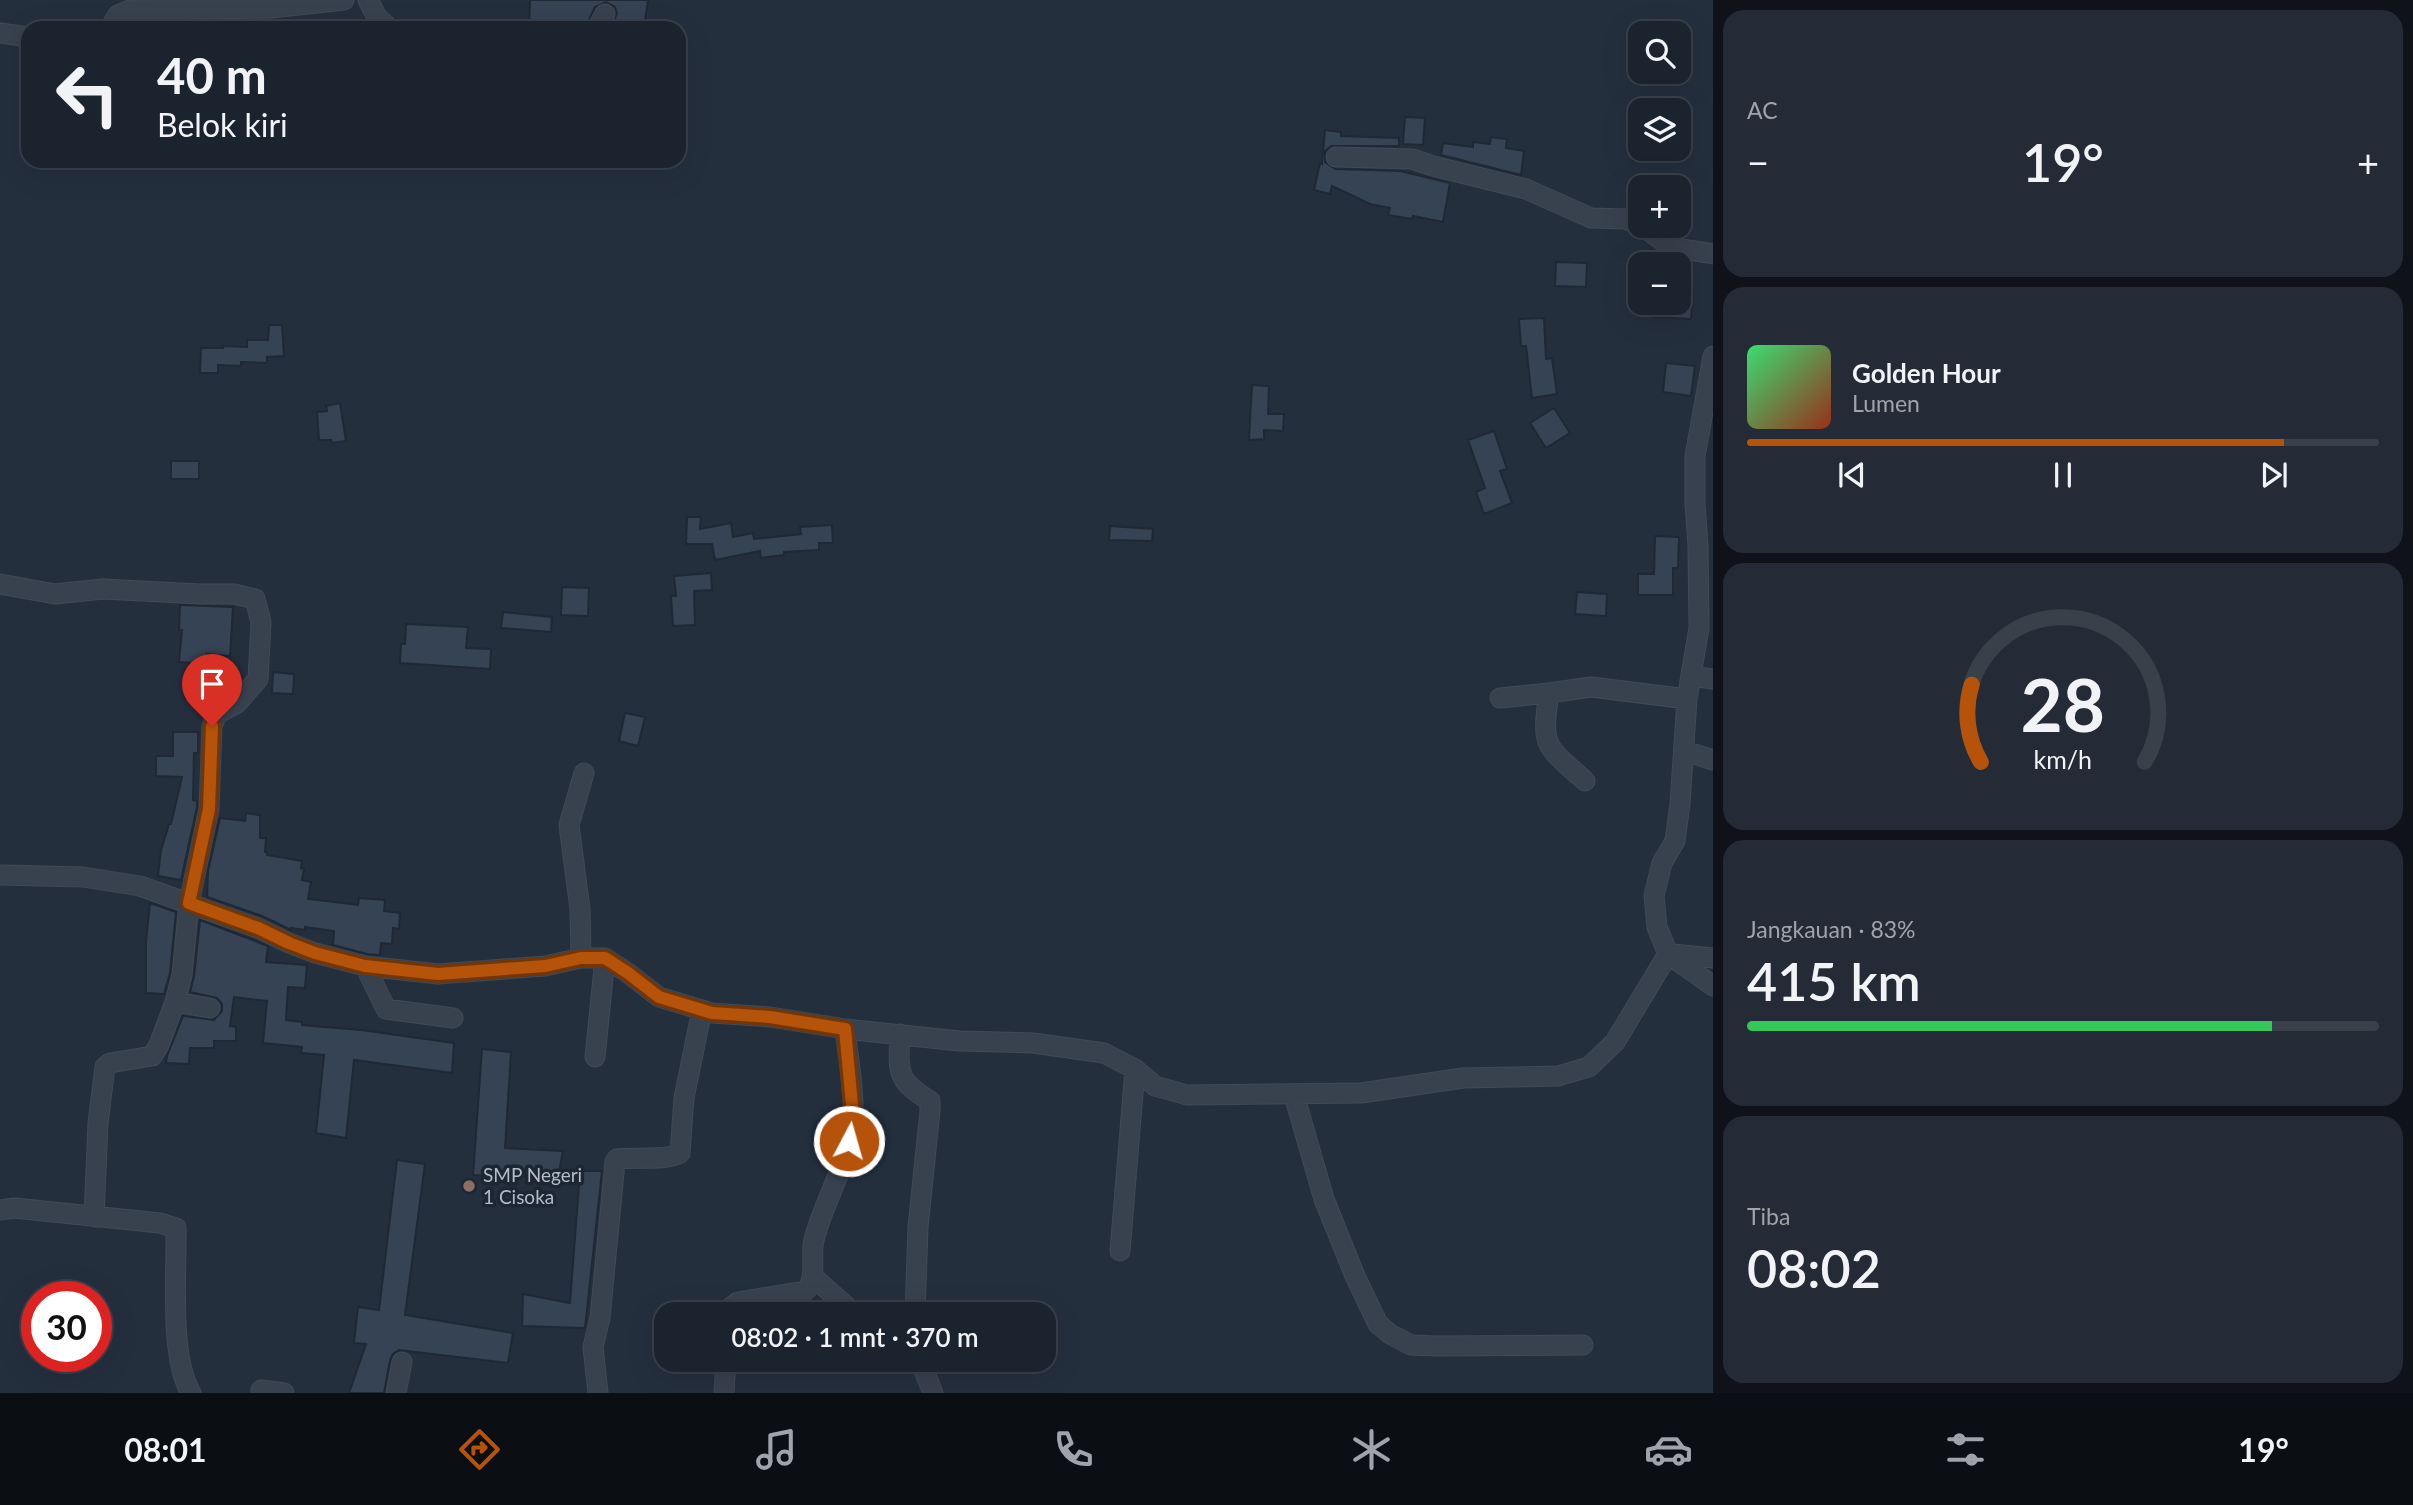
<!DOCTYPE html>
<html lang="id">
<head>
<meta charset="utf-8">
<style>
	:root { --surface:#1b232e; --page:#242b36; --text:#f1f3f6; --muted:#a0a4aa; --line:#39404a; --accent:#b45309 }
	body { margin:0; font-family:Lato,sans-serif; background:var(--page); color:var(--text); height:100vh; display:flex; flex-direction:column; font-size:26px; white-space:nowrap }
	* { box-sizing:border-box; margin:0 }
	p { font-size:23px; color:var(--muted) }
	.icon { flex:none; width:38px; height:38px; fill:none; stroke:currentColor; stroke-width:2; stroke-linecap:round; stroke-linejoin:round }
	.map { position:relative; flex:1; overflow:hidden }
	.panel { display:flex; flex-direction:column; gap:10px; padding:10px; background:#0f1319; width:700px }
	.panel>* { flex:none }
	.banner { position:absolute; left:21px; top:21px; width:665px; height:147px; border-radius:21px; box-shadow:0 7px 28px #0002,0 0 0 2px var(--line); background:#1b232e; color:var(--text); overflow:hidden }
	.fabs { position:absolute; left:1628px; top:21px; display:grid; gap:14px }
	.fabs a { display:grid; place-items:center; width:63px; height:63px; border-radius:14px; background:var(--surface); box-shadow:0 7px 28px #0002,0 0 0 2px var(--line); font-size:35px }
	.speed { position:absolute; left:21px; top:1281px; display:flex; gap:14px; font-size:35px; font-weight:700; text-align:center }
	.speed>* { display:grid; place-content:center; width:91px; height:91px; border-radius:50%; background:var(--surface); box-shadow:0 7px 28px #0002,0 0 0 2px var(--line); line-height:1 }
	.speed .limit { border:10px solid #d22; background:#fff; color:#111 }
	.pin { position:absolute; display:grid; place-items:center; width:60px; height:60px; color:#fff; margin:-72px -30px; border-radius:50% 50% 50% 0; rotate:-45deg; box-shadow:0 0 7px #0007 }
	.pin .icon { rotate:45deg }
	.me { position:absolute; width:77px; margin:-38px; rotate:6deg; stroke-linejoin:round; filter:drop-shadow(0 0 5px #0008) }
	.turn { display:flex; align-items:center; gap:24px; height:147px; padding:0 21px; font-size:32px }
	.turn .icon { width:91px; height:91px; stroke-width:2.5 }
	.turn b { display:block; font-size:49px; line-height:60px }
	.big { font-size:52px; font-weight:600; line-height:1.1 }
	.panel .tile { flex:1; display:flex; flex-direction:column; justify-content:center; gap:10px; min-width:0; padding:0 24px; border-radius:21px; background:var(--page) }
	.panel .dial { align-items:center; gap:0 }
	.dial svg { height:182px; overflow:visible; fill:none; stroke:var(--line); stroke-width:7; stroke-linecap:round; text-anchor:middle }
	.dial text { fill:var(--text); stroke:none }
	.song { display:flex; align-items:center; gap:21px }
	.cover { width:84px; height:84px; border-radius:10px; background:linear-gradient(135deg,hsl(140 70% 55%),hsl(10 70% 35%)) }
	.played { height:7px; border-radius:4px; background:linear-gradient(90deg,var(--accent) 85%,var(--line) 85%) }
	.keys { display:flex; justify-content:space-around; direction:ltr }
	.heat { display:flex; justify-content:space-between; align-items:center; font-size:38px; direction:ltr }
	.charge { height:10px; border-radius:5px; background:linear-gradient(90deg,#34c759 83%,var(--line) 0) }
	.trip { position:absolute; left:654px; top:1302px; width:402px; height:70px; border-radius:21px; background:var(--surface); box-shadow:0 7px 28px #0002,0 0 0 2px var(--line); font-weight:600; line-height:70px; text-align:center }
	.tab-bar { display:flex; height:112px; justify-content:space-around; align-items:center; background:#0b0e12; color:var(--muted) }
	.tab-bar .icon { width:49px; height:49px }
	.tab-bar .on { color:var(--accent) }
	.tab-bar b { font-size:32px; color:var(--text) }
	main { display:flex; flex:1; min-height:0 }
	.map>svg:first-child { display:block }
	.building { fill:#364354; stroke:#1f2835; stroke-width:2 }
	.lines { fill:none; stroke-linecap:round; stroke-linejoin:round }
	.minor-casing { stroke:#414a57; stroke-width:21 }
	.minor { stroke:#38414e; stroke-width:19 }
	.route-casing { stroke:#753606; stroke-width:18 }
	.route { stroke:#b45309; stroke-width:12 }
	.education-dot { fill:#8d6e63; stroke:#1d2633; stroke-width:2.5 }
	.labels { text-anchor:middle; stroke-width:7; stroke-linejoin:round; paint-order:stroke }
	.poi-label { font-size:19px; fill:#b4bcc9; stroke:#1d2633; text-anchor:start }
</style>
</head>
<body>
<main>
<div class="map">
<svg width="1713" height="1393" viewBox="0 0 1713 1393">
	<rect width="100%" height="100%" fill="#242f3e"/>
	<path class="building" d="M530 0H648L644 28H611L617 13 615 7 606 2 595 7 585 28H529Z
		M1405 117 1425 118 1423 145 1403 144Z
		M1325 130 1341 132V136L1399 138V146H1331L1325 151V162L1335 169 1400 171 1450 183 1443 222 1413 216 1412 219 1388 215 1390 208 1370 204 1332 186 1330 194 1314 190 1320 163 1322 164Z
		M1491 137 1507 139 1506 148 1524 151 1521 175 1441 155 1443 143 1473 147V142L1490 144Z
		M1556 262 1587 263 1586 287 1555 286Z
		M1678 295 1693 296 1691 319 1653 317 1654 303H1678Z
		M1544 318 1546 359 1552 358 1557 394 1532 398 1526 346H1521L1519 319Z
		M269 325H282L284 356 267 357V363L241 362V366L218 365V373H200L201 348H223V346L247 347V340H268Z
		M1666 363 1695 366 1691 396 1663 392Z
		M1252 385 1269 386 1268 414H1284L1283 431 1264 430V439L1249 440Z
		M340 403 346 441 332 443 331 440H319L317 412 327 411 326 406Z
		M1554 408 1570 433 1546 448 1530 423Z
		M1494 431 1507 469 1500 471 1512 503 1484 514 1476 492 1485 488 1468 440Z
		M171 461H199V479H171Z
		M687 517H701L700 529 731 523 733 537 753 533 754 539 801 534 800 527 832 525 833 543H819V550L784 552V555L761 558 760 551 715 560 712 544H686Z
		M1110 526 1153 529 1152 541 1109 540Z
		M1655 536 1679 537 1678 568H1673V595H1638V574H1654Z
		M711 573 712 590 694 591 695 625 673 626 671 596H676L674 576Z
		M562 587 589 588 588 616 561 615Z
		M1577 592 1607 594 1606 616 1575 614Z
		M180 605 233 607 230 656 206 654 205 664 179 662 182 630H179Z
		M503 612 552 617 551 632 501 628Z
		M406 624 468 627 466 648 491 649 490 669 400 663 401 644H405Z
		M273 672 294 674 293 694 272 693Z
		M625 713 645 717 638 746 619 741Z
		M173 732H198V753H194L193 800 197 801V807L181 880 158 876 161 850 169 824H171L182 777 156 776V756H173Z
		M246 813 260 815V838H266L265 852H267V855L302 861 301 868 304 869 302 880 311 882 308 899 358 905 359 898 385 900 384 911 400 913 399 929 393 928 392 944 381 943 380 955 367 954 333 945 334 931 305 927V930L291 928V930L262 916 207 897 208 871 220 818 245 821Z
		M150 903 176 912 170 973 164 994 146 993V941Z
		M200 920 268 946 266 962 307 965 305 988 288 987 286 1020 302 1022V1025L361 1030 454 1043 452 1073 354 1060 346 1138 316 1133 324 1055 301 1053 302 1047 263 1043 267 1001 234 997 230 1026 236 1027V1041H214V1048H190L189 1064 166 1063 167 1056 183 1016 214 1020 222 1011V1004L217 998 190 992 194 976Z
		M482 1049 511 1052 505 1148 563 1151 558 1178 473 1175Z
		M397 1160 425 1164 405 1315 513 1333 508 1363 399 1350 393 1354 390 1360 384 1393H349L366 1344 354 1343 358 1307 379 1310Z
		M580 1171H602L585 1328 522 1326 523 1294 570 1303Z"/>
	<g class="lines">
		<defs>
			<path id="minor" d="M368 0 377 17 389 28
				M110 28 118 15 130 10 271 8 344 0
				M597 28 605 14
				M0 33 28 37
				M1336 157 1412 159 1433 166 1526 189 1591 218 1625 219 1640 225
				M1642 226 1671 247 1713 254
				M1713 356 1695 456V504L1698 546 1699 628 1687 699 1680 804 1675 841 1662 863 1654 896 1657 927 1668 954 1713 986
				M0 584 55 594 103 589 200 594H234L255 599 261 622 258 679 237 703 217 714 212 726 209 809 189 903 182 975 175 1002 210 1008
				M1691 676 1713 679
				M1500 698 1549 693
				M1685 751 1713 760
				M1585 781C1545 745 1541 748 1549 693L1591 687 1687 699
				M0 875 83 877 140 886 258 928 289 943 315 953 365 966 438 974 545 966 581 958H605L628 973 659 997 712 1013 770 1017 845 1029 959 1041 1033 1043 1104 1053 1135 1069 1155 1086 1187 1095 1361 1093 1463 1078 1558 1076 1589 1067 1615 1042 1668 954
				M1673 954 1713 958
				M581 958 580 909 569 825 584 773
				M365 966 386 1009 453 1018
				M900 1034C898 1072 896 1080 930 1101V1111L918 1227 915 1314
				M595 1057 605 958
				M1294 1095 1324 1199 1355 1276 1378 1324 1390 1334 1411 1345 1437 1346 1583 1345
				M0 1210 14 1208 160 1223 176 1228C177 1273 169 1356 191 1393
				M94 1217 98 1123 105 1067 110 1063 152 1056 159 1045 175 1002
				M1120 1251 1135 1069
				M812 1276 855 1314
				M728 1314 730 1308 738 1302 805 1291C818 1280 810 1255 814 1240 824 1199 852 1158 853 1115 854 1087 848 1057 845 1029
				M920 1360 933 1393
				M261 1390 284 1393
				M396 1393 402 1362
				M598 1393 593 1347 600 1318 615 1162 617 1159C633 1157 668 1161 680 1153L684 1098 702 1010
				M724 1393 726 1360"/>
		</defs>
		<use href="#minor" class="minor-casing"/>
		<use href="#minor" class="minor"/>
	</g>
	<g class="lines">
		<defs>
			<path id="route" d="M212 726 209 809 189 903 258 928 289 943 315 953 365 966 438 974 545 966 581 958H605L628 973 659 997 712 1013 770 1017 845 1029 853 1116 849 1141"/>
		</defs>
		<use href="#route" class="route-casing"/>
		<use href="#route" class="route"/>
	</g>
	<circle class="education-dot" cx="469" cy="1186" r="7"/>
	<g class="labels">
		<g class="poi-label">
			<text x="483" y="1182">SMP Negeri<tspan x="483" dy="22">1 Cisoka</tspan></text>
		</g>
	</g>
</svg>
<div class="fabs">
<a><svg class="icon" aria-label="search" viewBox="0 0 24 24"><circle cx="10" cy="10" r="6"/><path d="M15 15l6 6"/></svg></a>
<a><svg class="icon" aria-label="layers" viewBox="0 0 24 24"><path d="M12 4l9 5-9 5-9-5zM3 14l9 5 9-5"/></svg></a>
<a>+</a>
<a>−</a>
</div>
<div class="speed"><div class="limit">30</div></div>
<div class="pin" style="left:212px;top:726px;background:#d93025"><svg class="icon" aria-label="arrive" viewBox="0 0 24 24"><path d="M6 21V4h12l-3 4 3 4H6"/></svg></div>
<svg class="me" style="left:849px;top:1141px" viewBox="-20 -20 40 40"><circle r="17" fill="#b45309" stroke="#fff" stroke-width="3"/><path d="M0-11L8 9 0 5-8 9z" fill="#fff"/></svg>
<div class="trip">08:02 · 1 mnt · 370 m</div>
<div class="banner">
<div class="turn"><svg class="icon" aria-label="left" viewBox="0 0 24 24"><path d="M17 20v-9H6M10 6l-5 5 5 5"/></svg><div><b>40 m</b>Belok kiri</div></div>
</div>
</div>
<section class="panel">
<div class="tile"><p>AC</p>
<div class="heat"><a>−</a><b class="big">19°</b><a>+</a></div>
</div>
<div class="tile">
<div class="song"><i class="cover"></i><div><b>Golden Hour</b><p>Lumen</p></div></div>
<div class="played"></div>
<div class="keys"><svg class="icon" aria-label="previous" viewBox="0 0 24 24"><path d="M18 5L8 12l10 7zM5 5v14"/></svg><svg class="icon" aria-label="pause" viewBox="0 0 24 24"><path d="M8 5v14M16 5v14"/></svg><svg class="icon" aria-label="next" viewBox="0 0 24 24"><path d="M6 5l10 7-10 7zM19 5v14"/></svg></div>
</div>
<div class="tile dial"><svg viewBox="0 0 100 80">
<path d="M14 69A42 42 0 1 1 86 69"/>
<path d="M14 69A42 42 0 0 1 10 35" stroke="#b45309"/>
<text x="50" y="56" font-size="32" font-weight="700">28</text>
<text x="50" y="72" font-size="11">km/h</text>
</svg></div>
<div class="tile"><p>Jangkauan · 83%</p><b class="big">415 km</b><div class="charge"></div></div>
<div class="tile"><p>Tiba</p><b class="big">08:02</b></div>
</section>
</main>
<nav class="tab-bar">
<b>08:01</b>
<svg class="icon on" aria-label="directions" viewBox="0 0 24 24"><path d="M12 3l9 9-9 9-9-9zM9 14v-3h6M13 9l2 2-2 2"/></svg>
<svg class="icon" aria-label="music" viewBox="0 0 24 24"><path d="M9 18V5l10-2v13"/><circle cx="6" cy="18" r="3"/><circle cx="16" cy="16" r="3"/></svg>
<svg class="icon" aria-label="phone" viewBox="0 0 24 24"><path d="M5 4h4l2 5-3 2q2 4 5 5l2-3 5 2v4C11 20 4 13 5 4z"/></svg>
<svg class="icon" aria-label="climate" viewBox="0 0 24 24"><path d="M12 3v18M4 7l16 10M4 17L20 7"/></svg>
<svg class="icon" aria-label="car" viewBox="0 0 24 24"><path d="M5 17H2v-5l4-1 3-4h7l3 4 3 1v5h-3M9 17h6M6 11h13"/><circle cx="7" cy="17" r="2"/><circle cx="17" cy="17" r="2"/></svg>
<svg class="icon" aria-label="filters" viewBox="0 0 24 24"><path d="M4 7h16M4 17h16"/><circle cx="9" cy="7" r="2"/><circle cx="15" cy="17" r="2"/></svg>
<b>19°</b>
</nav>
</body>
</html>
